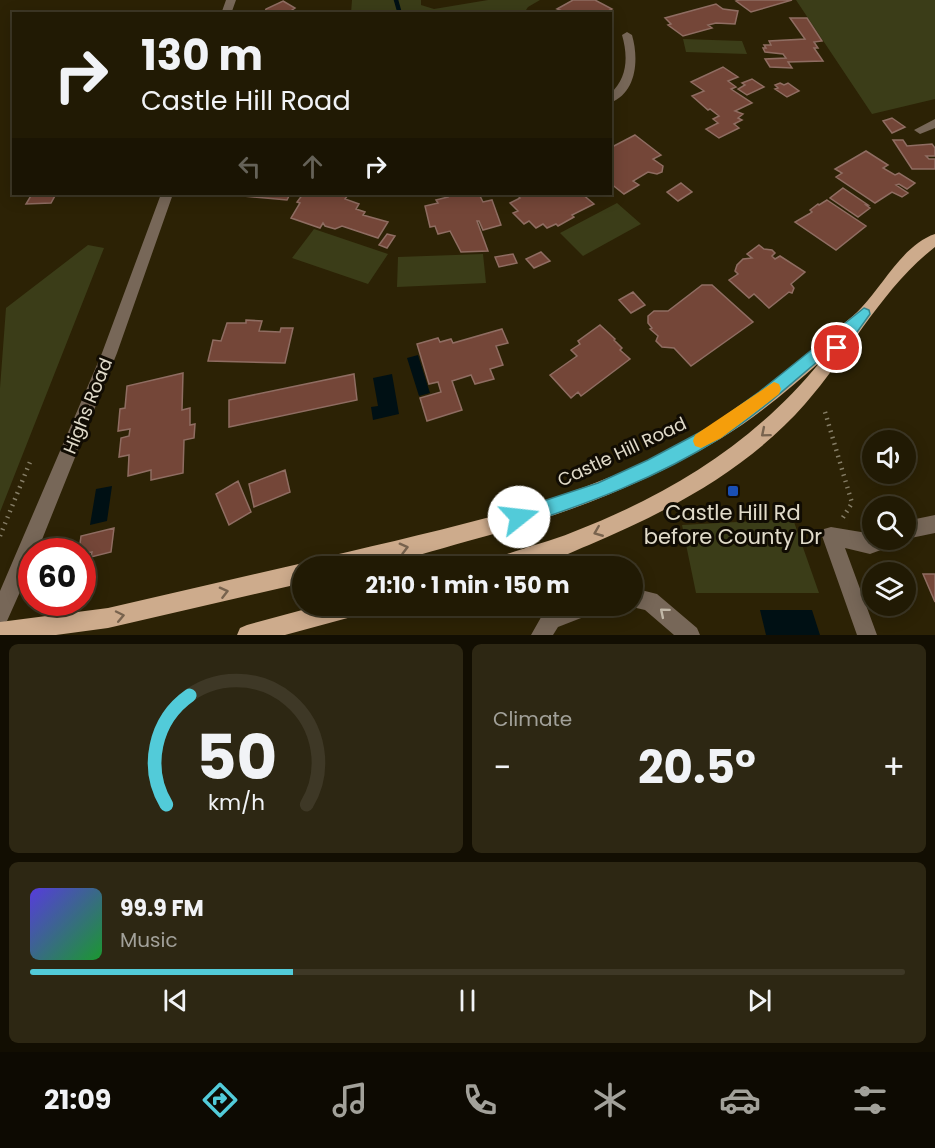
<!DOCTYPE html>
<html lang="en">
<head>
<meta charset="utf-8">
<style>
	:root { --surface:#211a04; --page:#2d2713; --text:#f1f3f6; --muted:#a2a19a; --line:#3e3826; --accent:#52cbd9 }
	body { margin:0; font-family:Poppins,sans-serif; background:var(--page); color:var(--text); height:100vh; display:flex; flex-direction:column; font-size:22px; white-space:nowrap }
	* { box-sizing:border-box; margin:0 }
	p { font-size:20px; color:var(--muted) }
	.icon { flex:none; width:33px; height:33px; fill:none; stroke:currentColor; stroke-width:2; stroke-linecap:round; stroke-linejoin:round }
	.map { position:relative; height:635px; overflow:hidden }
	.sheet { display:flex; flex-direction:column; gap:9px; padding:9px; background:#120e02; flex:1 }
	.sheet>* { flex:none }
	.top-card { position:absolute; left:12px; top:12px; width:600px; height:183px; border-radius:0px; box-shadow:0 3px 15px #0003,0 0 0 2px var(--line); background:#211a04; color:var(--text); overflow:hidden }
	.controls { position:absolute; left:862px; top:430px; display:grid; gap:12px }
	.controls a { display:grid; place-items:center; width:54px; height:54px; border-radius:50%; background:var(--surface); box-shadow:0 3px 15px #0003,0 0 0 2px var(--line); font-size:30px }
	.speed { position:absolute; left:18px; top:538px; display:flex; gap:12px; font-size:30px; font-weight:700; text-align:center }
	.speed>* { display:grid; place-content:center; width:78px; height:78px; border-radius:50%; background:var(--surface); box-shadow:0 3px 15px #0003,0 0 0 2px var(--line); line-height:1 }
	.speed .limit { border:9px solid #d22; background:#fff; color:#111 }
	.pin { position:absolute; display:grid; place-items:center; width:51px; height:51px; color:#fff; margin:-26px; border:3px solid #fff; border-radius:50%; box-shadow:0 2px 6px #0007 }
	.me { position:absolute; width:66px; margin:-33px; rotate:74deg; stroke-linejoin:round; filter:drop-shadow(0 0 4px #0008) }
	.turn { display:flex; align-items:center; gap:21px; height:126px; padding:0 30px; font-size:27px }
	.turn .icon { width:78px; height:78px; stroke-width:2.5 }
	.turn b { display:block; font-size:42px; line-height:51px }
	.lanes { display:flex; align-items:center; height:57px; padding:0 30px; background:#0003; justify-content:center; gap:30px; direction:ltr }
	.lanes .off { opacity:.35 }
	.big { font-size:45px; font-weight:700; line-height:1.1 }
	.sheet .tile { flex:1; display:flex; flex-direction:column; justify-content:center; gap:9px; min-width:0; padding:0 21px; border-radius:9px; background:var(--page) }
	.sheet .dial { align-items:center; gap:0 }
	.dial svg { height:156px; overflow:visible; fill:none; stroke:var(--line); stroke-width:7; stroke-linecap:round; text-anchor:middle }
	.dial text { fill:var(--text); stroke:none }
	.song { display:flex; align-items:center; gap:18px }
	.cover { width:72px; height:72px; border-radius:9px; background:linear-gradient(135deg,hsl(250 70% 55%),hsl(130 70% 35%)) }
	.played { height:6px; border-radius:3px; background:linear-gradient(90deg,var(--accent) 30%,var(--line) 30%) }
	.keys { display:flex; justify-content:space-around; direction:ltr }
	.heat { display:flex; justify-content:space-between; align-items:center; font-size:33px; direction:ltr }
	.sheet .tiles { flex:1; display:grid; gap:9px; grid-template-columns:1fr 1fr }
	.tile:last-child { grid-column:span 2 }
	.trip { position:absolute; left:292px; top:556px; width:351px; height:60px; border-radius:30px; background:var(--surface); box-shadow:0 3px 15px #0003,0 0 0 2px var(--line); font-weight:700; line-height:60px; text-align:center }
	.menu { display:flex; height:96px; justify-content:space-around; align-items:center; background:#0d0a02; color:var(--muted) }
	.menu .icon { width:42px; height:42px }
	.menu .current { color:var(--accent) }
	.menu b { font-size:27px; color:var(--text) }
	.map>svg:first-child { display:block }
	.green { fill:#3b3d18 }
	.water { fill:#001014 }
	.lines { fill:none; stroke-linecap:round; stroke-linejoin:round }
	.stream { stroke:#001014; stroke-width:4.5 }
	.building { fill:#744638; stroke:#8f6d62; stroke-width:1.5 }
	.path { stroke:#857d66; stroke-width:4.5; stroke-dasharray:1.5 5; stroke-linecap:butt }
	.minor { fill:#776758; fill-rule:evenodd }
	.major { fill:#cdab8c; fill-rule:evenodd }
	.oneway { stroke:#78634e }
	.oneway2 { stroke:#c1b8a8 }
	.route { fill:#52cbd9; stroke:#35848d; stroke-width:1.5 }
	.slow { fill:#f59e0b }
	.transit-dot { fill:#1a4fb4; stroke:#110c03; stroke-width:2 }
	.labels { text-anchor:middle; stroke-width:6; stroke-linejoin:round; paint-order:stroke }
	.street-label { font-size:18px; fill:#e1dbca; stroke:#110c03 }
	.near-poi-label { font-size:21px; fill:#e1dbca; stroke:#110c03 }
</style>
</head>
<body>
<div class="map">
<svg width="935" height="635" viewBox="0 0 935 635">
	<rect width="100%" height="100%" fill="#2c2205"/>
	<path class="green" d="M352 0H421V5L434 9 488 0H540L528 7 524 13H351Z
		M796 0H935V99L872 114Z
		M683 39 742 41 747 54 686 52Z
		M617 203 641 224 583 256 560 233Z
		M314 229 388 254 368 284 292 258Z
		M88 245 104 248 0 512V388L6 308Z
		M483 254 486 283 397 287 398 257Z
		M793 519 819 593H696L682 525Z"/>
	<path class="water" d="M418 355 430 393 419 396 407 358Z
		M392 374 399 414 373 420 371 407 378 406 373 378Z
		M112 486 107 521 90 525 96 489Z
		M760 610H812L820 635H766Z"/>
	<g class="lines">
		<path class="stream" d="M396 0 400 14"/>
	</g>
	<path class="building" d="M573 0H595L612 9 603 14H557L562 11 557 9Z
		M739 0H792L751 12 736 1Z
		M283 1 295 8 286 14H264L266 9Z
		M716 4 723 9 738 11 735 24 716 23 708 25 712 28 683 36 668 25 671 24 665 18Z
		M790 18H807L822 41 814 42 818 48H814L823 61 788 62 792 68 770 67 765 59 786 58 783 54 765 52 763 48H766L764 45H771L769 41 805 39Z
		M723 67 738 77 728 81 736 87 731 89 752 103 735 111 743 114 738 118 742 120 734 124 739 128 719 138 706 129 718 123 713 119 719 116 710 109 708 110 692 96 704 91 691 82Z
		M752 79 764 87 747 95 738 89 745 85 742 83Z
		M780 83 784 85 788 83 799 91 787 97 775 89 778 88 775 85Z
		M892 118 905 127 892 133 883 121Z
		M635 135 661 155 653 159 663 166 662 172 657 174 648 172 633 181 639 185 624 194 610 183V148Z
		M893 140H903L907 146 932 144 935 148V156H926L929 159H935V169H912Z
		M866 151 888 165 883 168 895 175 899 173 915 183 907 189 899 184 896 185 908 193 902 197 892 192 875 203 836 177 842 173 835 169Z
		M681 183 692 192 678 201 667 192Z
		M843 188 868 205H866L870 208 858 217 830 198Z
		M32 194H56L51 203 26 204Z
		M222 194H290L287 200Z
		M303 194 348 195 345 199 359 204 356 209 365 212 363 215 388 222 378 238 342 226 335 229 325 226 323 223 320 228 291 218 300 203 297 202Z
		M457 194H479L483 202 492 200 501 225 483 230 479 221H477L488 251 461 252 450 231 438 234 435 226 430 227 425 206 438 203 436 200 448 197 447 195Z
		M516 194H576L578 196 582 194 594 204 572 215 574 217 558 226 556 224 547 228 543 224 536 228 529 221 524 224 513 213 518 211 510 203 520 198Z
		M827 200 866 226 836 250 795 222 809 214 812 212 810 210 818 204 819 205Z
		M387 234 395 236 387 248 379 245Z
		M759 245 764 249 772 250 775 253 772 256 775 259 780 256 805 272 791 284 794 288 792 293 789 292 769 308 754 294 749 298 729 280 738 274 735 271 737 265 743 259 752 258 747 254Z
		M541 252 550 261 534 268 526 259Z
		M513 254 517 263 499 267 495 257Z
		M702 285H712L753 322 691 366 674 348 662 347 656 341 658 336 650 329 652 328 648 323V316L654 311H668Z
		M633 292 645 305 631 313 619 300Z
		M246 320 262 321 259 331 280 332 281 328H293L285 363 208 361 213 340 221 341 227 323H246Z
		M600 325 615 339 614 340 622 348 620 350 630 359 581 396 578 392 571 398 550 375 577 356 571 350 580 344 578 341Z
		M502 329 508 343 496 346 503 365 490 369 494 379 475 384 471 375 452 381 462 410 427 421 420 398 441 392 438 382 429 384 417 344 438 338 440 342 451 339 453 343Z
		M183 373 182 410 190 408V425L195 424 194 438 184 440 183 473 151 480V470L128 476 129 455 119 457 121 438 129 436 130 429 118 431 120 409 125 408 127 386Z
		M354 374 357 400 229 427V400Z
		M285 470 290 492 254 507 249 484Z
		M238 481 251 512 229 525 216 494Z
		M114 528 111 552 91 557 92 552 82 554V552H79L81 536Z
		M923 574H935V602Z"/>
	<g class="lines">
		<path class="path" d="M825 412 852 503 842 519
			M0 536 30 462"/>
		<path class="minor" d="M226 0H236L231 14H221Z
			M627 32 632 35C639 59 637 93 610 103V94C628 78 628 56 622 35Z
			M935 119V128L920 134 914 130Z
			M161 194H173L117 353 37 552H32V565L7 621 0 624V591L102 353Z
			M935 515V533L906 539V521Z
			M831 527 873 534V540H891L889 547 870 554 845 548 877 635H857L822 536 824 529Z
			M633 588 657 594 697 628 700 635H674L645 610 628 606H633Z
			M559 606H597L594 613 558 627 553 635H531L544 612Z"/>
		<path class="major" d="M935 234V247C881 289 850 353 805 404 747 470 669 511 589 545 571 552 549 564 529 567 516 569 501 567 488 567L491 560C518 549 546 543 573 532 671 494 754 443 821 361 789 389 757 417 720 439 642 486 556 518 468 541 435 550 400 562 366 567 350 569 332 567 316 567L319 560 326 557C464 524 613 495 731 413 764 390 794 365 824 339 836 329 851 319 862 307 883 285 904 244 935 234Z
			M303 563 310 567H303V583L108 628 56 635H0V622L108 608Z
			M317 606H365L362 613 355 616 285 635H237L240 628 247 625Z"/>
	</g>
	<defs><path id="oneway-chevron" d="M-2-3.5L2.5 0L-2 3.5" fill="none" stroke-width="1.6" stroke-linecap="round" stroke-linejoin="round" transform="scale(1.5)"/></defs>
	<g class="oneway">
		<use href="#oneway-chevron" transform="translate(765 433) rotate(140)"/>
		<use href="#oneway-chevron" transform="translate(598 532) rotate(158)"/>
		<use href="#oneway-chevron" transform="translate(404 548) rotate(-15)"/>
		<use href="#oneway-chevron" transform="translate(224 592) rotate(-14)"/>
		<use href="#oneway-chevron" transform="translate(120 616) rotate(-12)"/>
	</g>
	<use class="oneway2" href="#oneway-chevron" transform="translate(664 612) rotate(-140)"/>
	<path class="route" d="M864 308 869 310 870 314 842 353 837 355 831 350C795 380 760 413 720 438 657 478 589 503 519 526L513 523 511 517 513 511 598 483 648 460 710 427 759 392Z"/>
	<path class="slow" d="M774 382 779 384 781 389 779 394 721 438 701 448 695 446 693 441 695 435Z"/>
	<rect class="transit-dot" x="727" y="485" width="12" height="12" rx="3"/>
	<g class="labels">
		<g class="street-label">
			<text transform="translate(88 406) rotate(-68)" y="6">Highs Road</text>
			<text transform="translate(622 452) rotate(-25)" y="6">Castle Hill Road</text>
		</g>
		<g class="near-poi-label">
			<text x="733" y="520">Castle Hill Rd<tspan x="733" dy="24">before County Dr</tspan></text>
		</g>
	</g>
</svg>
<div class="controls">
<a><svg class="icon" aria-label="sound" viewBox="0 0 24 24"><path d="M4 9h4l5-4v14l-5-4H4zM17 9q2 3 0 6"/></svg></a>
<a><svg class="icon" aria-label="search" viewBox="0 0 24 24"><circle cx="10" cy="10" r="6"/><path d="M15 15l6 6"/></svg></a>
<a><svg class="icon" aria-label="layers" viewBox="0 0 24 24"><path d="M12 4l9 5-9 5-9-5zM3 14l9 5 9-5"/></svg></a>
</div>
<div class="speed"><div class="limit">60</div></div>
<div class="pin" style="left:837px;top:348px;background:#d93025"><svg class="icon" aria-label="arrive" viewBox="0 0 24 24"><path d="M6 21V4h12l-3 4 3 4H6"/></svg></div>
<svg class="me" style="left:519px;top:517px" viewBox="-20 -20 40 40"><circle r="19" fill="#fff"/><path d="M0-13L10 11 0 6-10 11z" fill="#52cbd9"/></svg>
<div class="trip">21:10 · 1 min · 150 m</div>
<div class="top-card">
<div class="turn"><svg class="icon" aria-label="right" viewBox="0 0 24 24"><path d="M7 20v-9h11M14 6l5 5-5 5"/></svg><div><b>130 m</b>Castle Hill Road</div></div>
<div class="lanes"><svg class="icon off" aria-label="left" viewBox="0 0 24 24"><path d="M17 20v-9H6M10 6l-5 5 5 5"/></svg><svg class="icon off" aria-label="ahead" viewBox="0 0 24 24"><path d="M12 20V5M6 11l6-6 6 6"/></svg><svg class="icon" aria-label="right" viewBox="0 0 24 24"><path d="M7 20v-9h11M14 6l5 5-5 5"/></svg></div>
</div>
</div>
<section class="sheet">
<div class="tiles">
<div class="tile dial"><svg viewBox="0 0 100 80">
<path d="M14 69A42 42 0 1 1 86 69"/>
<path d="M14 69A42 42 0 0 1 26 13" stroke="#52cbd9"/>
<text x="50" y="56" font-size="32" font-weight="700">50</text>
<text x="50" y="72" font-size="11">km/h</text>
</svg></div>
<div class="tile"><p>Climate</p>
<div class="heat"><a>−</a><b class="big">20.5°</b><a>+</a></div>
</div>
<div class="tile">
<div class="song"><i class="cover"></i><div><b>99.9 FM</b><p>Music</p></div></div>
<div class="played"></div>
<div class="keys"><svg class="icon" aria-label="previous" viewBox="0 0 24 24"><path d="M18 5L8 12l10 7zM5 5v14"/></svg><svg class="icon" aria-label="pause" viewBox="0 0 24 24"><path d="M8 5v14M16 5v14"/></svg><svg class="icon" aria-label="next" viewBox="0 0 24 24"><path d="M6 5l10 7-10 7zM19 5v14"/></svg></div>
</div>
</div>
</section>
<nav class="menu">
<b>21:09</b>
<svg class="icon current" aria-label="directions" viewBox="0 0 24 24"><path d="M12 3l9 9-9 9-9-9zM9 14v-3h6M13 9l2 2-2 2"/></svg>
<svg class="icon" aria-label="music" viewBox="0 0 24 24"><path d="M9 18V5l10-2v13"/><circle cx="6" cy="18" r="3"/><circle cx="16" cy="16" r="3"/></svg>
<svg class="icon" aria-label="phone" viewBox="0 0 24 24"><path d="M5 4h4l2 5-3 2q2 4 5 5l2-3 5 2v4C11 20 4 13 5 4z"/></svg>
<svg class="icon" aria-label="climate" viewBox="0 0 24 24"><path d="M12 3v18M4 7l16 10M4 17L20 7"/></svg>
<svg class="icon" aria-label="car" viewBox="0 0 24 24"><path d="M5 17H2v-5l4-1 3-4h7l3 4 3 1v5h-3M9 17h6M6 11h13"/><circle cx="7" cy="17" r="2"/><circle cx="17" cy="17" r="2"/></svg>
<svg class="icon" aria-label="filters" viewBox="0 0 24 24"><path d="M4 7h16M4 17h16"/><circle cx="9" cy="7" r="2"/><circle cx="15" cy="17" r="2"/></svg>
</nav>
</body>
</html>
